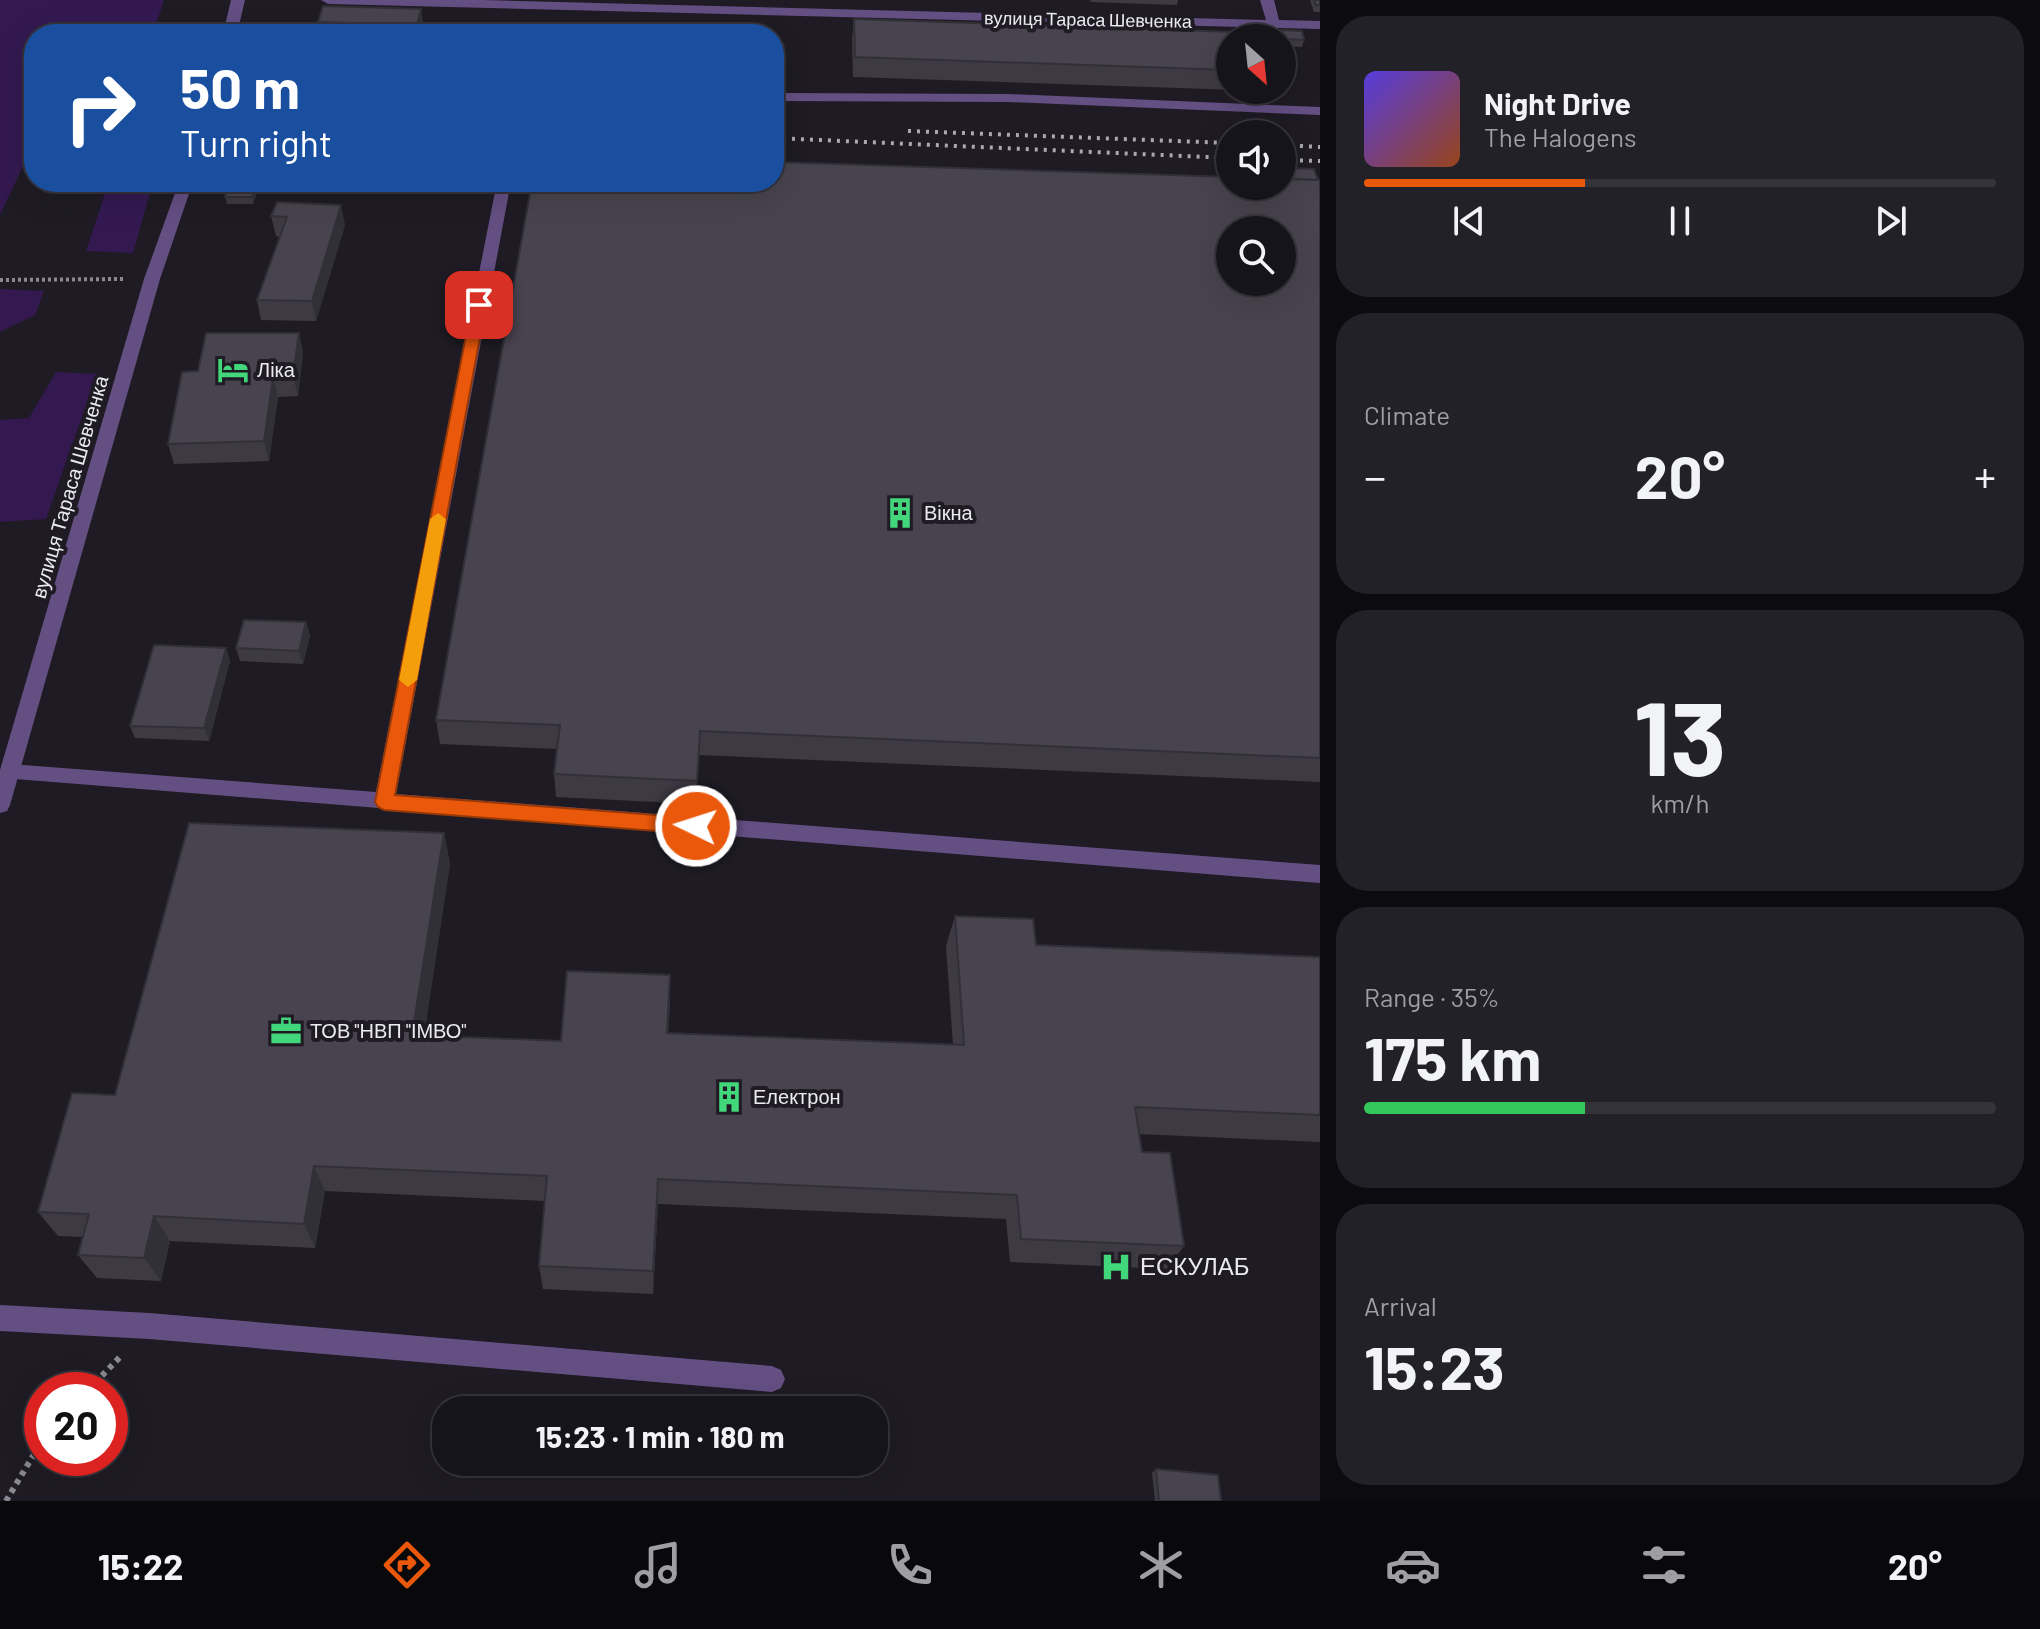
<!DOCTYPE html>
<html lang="en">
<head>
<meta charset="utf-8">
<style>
	:root { --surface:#16141b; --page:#232128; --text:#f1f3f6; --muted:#9e9ea3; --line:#35333a; --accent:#ea580c }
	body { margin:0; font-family:Barlow,sans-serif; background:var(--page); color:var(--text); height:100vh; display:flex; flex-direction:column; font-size:30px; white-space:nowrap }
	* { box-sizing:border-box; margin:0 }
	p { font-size:26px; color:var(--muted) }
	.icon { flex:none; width:44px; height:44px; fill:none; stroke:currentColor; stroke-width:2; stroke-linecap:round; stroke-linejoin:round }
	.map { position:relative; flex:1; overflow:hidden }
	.panel { display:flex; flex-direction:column; gap:16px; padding:16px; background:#0c0b0f; width:720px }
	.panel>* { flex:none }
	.guide { position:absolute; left:24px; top:24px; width:760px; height:168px; border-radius:32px; box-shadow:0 8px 32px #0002,0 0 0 2px var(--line); background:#1a4fa0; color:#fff; overflow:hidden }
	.needle { width:52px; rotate:153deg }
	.tools { position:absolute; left:1216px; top:24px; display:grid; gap:16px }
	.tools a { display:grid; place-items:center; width:80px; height:80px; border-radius:50%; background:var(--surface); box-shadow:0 8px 32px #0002,0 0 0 2px var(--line); font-size:40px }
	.speed { position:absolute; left:24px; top:1372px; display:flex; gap:16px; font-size:40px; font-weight:700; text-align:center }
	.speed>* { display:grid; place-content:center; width:104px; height:104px; border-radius:50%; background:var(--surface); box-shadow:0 8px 32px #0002,0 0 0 2px var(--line); line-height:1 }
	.speed .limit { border:12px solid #d22; background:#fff; color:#111 }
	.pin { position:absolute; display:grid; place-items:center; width:68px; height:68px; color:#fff; margin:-34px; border-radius:16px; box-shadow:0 4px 12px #0006 }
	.me { position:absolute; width:88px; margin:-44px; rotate:274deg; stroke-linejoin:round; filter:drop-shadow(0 0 6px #0008) }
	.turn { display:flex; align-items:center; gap:28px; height:168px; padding:0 24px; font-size:36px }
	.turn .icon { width:104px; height:104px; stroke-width:2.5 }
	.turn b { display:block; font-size:56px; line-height:68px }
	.big { font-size:60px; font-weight:700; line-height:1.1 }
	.panel .widget { flex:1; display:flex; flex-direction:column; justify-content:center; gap:12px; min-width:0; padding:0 28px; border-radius:32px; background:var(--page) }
	.panel .dial { align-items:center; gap:0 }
	.dial b { font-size:104px; line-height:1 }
	.song { display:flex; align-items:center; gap:24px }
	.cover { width:96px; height:96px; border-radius:12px; background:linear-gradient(135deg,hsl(250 70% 55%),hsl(20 70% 35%)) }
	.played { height:8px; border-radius:4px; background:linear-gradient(90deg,var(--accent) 35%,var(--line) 35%) }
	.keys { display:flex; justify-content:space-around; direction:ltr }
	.heat { display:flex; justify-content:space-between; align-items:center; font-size:44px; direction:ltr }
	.charge { height:12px; border-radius:6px; background:linear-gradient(90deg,#34c759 35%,var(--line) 0) }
	.trip { position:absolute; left:432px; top:1396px; width:456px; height:80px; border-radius:32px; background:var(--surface); box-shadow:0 8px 32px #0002,0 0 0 2px var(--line); font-weight:700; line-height:80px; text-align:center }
	.tab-bar { display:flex; height:128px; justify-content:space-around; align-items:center; background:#09080b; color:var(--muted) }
	.tab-bar .icon { width:56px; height:56px }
	.tab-bar .on { color:var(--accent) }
	.tab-bar b { font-size:36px; color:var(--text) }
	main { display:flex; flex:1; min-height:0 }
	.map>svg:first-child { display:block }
	.green { fill:#331950 }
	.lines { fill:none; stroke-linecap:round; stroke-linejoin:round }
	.path-far1 { stroke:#8a8890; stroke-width:4; stroke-dasharray:3 3; stroke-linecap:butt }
	.path { stroke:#8a8890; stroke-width:6; stroke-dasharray:5 5; stroke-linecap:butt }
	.service { fill:#644f83; fill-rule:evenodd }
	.minor { fill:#644f83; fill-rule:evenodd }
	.rail { stroke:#aba8b0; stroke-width:4; stroke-dasharray:3 6; stroke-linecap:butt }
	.wall { fill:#3e3a44 }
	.shaded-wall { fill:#323037 }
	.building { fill:#48444f; stroke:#323037; stroke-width:2; fill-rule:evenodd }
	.route { fill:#ea580c; stroke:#983908; stroke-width:2 }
	.slow { fill:#f59e0b }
	.labels { text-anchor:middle; stroke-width:8; stroke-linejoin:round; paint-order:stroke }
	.far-street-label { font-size:18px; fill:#eceaf1; stroke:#1e1b24 }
	.poi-label { font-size:20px; fill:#eceaf1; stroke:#1e1b24; text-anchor:start }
	.street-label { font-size:20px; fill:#eceaf1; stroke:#1e1b24 }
	.near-poi-label { font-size:24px; fill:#eceaf1; stroke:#1e1b24; text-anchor:start }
</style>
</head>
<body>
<main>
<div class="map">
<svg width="1320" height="1501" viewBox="0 0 1320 1501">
	<rect width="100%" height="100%" fill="#1e1b24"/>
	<path class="green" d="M0 0H164L153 34H34V143L0 215Z
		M152 186 133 253 86 251 107 187Z
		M0 289 44 291 35 315 0 332Z
		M56 372 97 374 46 519 0 522V420L29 418Z"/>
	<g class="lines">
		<path class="path-far1" d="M0 280 123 279"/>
		<path class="path" d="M88 1390 121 1356
			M6 1501 42 1441"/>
		<path class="service" d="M321 0H483L1266 20 1260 0H1274L1279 20 1320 21V29L328 4Z
			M774 93 1007 94 1320 107V115L1007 102 774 101Z
			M497 182H511L396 794 1320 865V883L3 778 0 772 3 766 10 764 376 792Z
			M0 1305 149 1313 772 1366 781 1370 785 1379 781 1388 772 1392 149 1339 0 1331Z"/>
		<path class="minor" d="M231 0H245L237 34H223Z
			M179 182H193L160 279 10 805 7 811 0 813V770L144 279Z"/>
		<path class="rail" d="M908 131 1230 143
			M774 138 1230 158
			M1282 145 1320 147
			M1282 160 1320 161"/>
	</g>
	<path class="wall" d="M1090 0H1178L1177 5 1091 2Z
		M1310 0H1320V12H1314Z
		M421 9 423 23 419 34H320L318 22Z
		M854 19 1230 38V90H1238L853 77 852 39Z
		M1281 30 1304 40 1302 47 1282 46V38L1279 37Z
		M1284 168 1320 180V782L699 755 696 804 556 797 554 774 557 749 440 744 436 720 1282 178V173Z
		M227 182H252V185L257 192 253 204H227L225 197 229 185Z
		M277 202 345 225 316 321 261 320 257 300 280 237 276 236 271 216Z
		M299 333 303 353 298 396 278 397 269 461 174 464 168 444Z
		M306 622 310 636 303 664 240 661 236 648Z
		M226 648 230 661 209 741 135 738 130 726Z
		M444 833 450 864 424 1035 561 1041 670 1004 668 1033 953 1045 946 946 955 916 1036 945 1320 957V1142L1139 1134 1142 1152 1184 1246 1167 1269 1010 1262 1006 1219 658 1204 653 1294 543 1289 539 1266 545 1201 325 1191 315 1248 170 1241 161 1281 97 1278 78 1255 83 1237 58 1236 38 1212 115 1095Z
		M1156 1469 1221 1501H1155L1152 1473Z"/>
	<path class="shaded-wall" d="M421 9 423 23 419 34H418L417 25Z
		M255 185 257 192 253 204 252 197Z
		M341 205 345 225 316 321 312 301Z
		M299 333 303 353 298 396 293 376Z
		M273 377 278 397 269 461 264 441Z
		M306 622 310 636 303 664 299 651Z
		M226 648 230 661 209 741 204 728Z
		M444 833 450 864 420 1063 412 1035Z
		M670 975V1004L667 1061V1033Z
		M314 1166 325 1191 315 1248 304 1224Z
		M658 1179V1204L653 1294V1271Z
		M154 1216 170 1241 161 1281 144 1258Z"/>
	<path class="building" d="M1314 0H1320V5H1316Z
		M323 6 421 9 417 25 318 22Z
		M854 19 1234 32 1235 38H1230V70L855 57Z
		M731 30 756 32V34H731Z
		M1281 30 1302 31 1304 40 1283 39Z
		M774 162 1230 177V186H1282V178L1320 180V758L700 731 697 781 554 774 560 725 436 720 532 182H774ZM1230 230H1282V282H1230Z
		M1284 168 1314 169 1318 180 1287 179Z
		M229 184 255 185 252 197H225Z
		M277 202 341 205 312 301 257 300 287 217 271 216Z
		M206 333H299L293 376 273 377 264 441 168 444 182 372 198 371Z
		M244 620 306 622 299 651 236 648Z
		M154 645 226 648 204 728 130 726Z
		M189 823 444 833 412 1035 561 1041 567 971 670 975 667 1033 964 1045 955 916 1033 919 1036 945 1320 957V1115L1135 1107 1142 1152 1170 1153 1184 1246 1021 1239 1017 1195 658 1179 653 1271 539 1266 547 1176 314 1166 304 1224 154 1216 144 1258 78 1255 89 1214 38 1212 72 1093 115 1095Z
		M1156 1469 1218 1475 1221 1501H1159Z"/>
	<path class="route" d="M479 301 486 305 395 795 696 818 703 820 706 826 703 832 696 834 384 810 378 807 375 802 472 305Z"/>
	<path class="slow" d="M438 513 446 519 417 680 408 687 399 680 430 519Z"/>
	<defs>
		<symbol id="hotel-bare" viewBox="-9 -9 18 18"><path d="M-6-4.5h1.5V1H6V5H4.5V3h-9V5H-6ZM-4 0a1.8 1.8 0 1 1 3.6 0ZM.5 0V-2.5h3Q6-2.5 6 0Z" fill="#43d77b" stroke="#1e1b24" stroke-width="2.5" paint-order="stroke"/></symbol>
		<symbol id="building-bare" viewBox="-9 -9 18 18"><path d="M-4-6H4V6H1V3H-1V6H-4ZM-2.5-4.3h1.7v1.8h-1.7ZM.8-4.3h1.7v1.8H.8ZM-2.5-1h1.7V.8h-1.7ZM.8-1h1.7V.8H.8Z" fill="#43d77b" stroke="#1e1b24" stroke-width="2.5" paint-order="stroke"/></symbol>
		<symbol id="office-bare" viewBox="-9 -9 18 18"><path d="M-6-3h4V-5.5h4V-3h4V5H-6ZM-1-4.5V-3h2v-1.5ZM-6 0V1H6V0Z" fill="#43d77b" stroke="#1e1b24" stroke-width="2.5" paint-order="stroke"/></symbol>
		<symbol id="hospital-bare" viewBox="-9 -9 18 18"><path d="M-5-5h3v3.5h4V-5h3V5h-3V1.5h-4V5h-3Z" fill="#43d77b" stroke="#1e1b24" stroke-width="2.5" paint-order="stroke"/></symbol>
	</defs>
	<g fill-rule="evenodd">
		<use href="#hotel-bare" x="211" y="348" width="44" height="44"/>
		<use href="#building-bare" x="878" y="491" width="44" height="44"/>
		<use href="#office-bare" x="264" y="1009" width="44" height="44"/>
		<use href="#building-bare" x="707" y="1075" width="44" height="44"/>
		<use href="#hospital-bare" x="1094" y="1245" width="44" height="44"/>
	</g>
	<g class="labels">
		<g class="far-street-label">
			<text transform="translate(1088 20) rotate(1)" y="6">вулиця Тараса Шевченка</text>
		</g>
		<g class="poi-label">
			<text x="257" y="377">Ліка</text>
			<text x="924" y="520">Вікна</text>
			<text x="310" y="1038">ТОВ "НВП "ІМВО"</text>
			<text x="753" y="1104">Електрон</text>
		</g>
		<g class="street-label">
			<text transform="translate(70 487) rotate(-74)" y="7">вулиця Тараса Шевченка</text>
		</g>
		<g class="near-poi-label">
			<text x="1140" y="1275">ЕСКУЛАБ</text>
		</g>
	</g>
</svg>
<div class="tools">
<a><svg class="needle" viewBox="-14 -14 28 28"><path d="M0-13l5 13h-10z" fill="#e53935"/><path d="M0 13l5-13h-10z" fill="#9e9ea3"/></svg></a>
<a><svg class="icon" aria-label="sound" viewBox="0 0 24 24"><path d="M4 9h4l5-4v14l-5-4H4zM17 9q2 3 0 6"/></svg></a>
<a><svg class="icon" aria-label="search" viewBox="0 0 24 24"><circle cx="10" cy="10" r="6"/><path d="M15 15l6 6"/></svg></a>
</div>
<div class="speed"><div class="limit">20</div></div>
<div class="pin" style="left:479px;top:305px;background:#d93025"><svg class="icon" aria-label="arrive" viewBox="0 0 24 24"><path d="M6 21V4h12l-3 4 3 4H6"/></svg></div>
<svg class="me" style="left:696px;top:826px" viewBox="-20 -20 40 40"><circle r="17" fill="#ea580c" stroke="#fff" stroke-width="3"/><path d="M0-11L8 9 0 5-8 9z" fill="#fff"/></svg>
<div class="trip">15:23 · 1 min · 180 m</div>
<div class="guide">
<div class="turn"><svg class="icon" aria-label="right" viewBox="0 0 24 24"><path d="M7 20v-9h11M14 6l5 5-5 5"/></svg><div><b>50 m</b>Turn right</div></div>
</div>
</div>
<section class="panel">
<div class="widget">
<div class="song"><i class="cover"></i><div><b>Night Drive</b><p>The Halogens</p></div></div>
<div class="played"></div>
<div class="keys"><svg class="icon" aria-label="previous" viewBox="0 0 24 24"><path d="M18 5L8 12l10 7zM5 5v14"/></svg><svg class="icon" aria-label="pause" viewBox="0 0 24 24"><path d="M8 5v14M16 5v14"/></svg><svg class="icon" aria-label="next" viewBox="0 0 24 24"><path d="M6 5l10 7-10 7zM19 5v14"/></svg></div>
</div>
<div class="widget"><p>Climate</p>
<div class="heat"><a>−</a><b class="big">20°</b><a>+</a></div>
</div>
<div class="widget dial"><b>13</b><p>km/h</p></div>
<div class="widget"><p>Range · 35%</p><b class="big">175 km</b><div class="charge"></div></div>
<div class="widget"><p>Arrival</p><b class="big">15:23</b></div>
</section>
</main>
<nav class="tab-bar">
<b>15:22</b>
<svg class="icon on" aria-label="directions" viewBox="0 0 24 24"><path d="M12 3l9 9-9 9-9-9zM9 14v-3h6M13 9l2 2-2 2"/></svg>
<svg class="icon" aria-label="music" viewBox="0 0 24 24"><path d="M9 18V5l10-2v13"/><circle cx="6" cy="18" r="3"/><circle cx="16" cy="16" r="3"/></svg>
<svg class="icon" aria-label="phone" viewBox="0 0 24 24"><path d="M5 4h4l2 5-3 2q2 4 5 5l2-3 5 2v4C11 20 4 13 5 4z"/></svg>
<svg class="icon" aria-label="climate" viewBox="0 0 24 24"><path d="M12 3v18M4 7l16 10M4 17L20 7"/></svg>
<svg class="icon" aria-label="car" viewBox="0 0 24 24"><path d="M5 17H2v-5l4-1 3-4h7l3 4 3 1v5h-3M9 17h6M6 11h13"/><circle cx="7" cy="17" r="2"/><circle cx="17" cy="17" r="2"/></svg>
<svg class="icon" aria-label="filters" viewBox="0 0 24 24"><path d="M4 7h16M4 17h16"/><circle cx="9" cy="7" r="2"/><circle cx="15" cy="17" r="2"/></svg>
<b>20°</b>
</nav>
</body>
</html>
